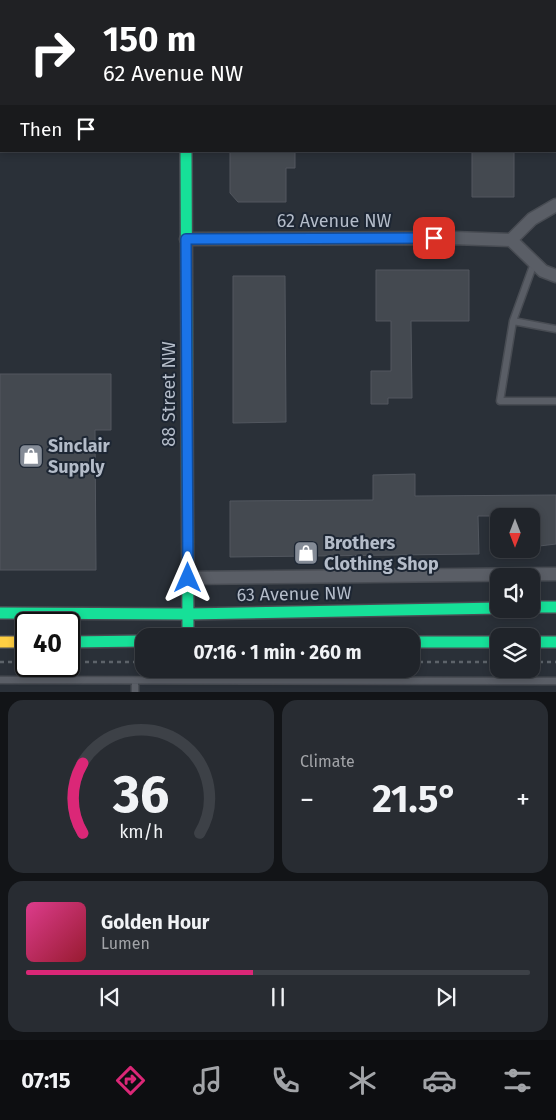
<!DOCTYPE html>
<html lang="en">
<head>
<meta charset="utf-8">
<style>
	:root { --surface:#20242a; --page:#282c32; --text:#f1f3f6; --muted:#a2a4a8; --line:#3d4147; --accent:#db2777 }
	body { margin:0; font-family:"Fira Sans",sans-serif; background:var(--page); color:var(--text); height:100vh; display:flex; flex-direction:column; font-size:19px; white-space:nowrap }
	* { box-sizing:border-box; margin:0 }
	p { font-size:16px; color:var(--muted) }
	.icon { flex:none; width:28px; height:28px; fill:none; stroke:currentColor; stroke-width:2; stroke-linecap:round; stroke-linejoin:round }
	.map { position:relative; height:692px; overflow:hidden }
	.side { display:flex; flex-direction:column; gap:8px; padding:8px; background:#121417; flex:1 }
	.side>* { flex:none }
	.banner { position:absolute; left:0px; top:0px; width:556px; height:152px; box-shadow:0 2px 8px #0003,0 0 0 1px var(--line); background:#202124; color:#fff; overflow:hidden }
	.needle { width:32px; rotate:180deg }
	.buttons { position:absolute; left:490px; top:508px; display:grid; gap:10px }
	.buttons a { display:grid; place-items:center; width:50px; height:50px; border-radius:10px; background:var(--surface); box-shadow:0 2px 8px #0003,0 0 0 1px var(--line); font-size:25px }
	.speed { position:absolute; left:15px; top:612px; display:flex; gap:10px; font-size:25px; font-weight:700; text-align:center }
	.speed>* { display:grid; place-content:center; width:65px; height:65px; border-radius:50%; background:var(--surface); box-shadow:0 2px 8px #0003,0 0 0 1px var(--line); line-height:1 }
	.speed .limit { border:2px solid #111; border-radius:8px; background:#fff; color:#111 }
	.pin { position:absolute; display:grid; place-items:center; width:42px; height:42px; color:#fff; margin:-21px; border-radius:10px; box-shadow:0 2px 8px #0006 }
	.me { position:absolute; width:55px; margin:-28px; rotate:0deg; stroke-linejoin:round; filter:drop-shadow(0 0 4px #0008) }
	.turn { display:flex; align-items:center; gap:18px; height:105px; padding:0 20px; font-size:22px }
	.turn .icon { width:65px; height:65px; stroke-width:2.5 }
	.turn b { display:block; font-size:35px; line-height:42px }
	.then { display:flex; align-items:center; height:48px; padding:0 20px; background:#0003; gap:10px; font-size:19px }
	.big { font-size:38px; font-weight:700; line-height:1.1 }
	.side .tile { flex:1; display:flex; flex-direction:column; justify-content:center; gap:8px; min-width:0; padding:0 18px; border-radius:15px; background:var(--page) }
	.side .dial { align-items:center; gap:0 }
	.dial svg { height:130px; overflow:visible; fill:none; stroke:var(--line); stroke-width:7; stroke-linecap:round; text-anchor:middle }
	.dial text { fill:var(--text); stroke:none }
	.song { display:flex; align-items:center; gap:15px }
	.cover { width:60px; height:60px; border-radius:8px; background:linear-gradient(135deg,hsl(330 70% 55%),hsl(350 70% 35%)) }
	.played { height:5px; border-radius:2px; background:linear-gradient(90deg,var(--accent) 45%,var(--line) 45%) }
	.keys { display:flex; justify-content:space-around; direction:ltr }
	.heat { display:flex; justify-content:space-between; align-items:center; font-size:28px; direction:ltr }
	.side .tiles { flex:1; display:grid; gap:8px; grid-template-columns:1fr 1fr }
	.tile:last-child { grid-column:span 2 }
	.trip { position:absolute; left:135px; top:628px; width:285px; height:50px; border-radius:15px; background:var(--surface); box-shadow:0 2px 8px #0003,0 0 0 1px var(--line); font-weight:700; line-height:50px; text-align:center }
	.menu { display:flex; height:80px; justify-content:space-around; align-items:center; background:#0d0e11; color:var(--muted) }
	.menu .icon { width:35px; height:35px }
	.menu .active { color:var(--accent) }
	.menu b { font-size:22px; color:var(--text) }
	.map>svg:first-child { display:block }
	.building { fill:#444950; stroke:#52575f }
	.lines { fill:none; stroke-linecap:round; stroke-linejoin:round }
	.lane-casing { stroke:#484c53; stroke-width:9 }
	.street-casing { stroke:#484c53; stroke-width:15 }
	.fast-casing { stroke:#484c53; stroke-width:14 }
	.slow-casing { stroke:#484c53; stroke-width:14 }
	.path { stroke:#5d636a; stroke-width:2.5; stroke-dasharray:4 4; stroke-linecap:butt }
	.lane { stroke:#5a5e66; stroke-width:6 }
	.street { stroke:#5a5e66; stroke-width:12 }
	.fast { stroke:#16e098; stroke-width:11 }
	.slow { stroke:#ffcf43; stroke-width:11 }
	.route-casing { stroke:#114b97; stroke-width:12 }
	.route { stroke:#1a73e8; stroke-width:9 }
	.labels { text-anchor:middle; stroke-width:4; stroke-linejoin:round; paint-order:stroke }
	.street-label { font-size:18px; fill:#b4bcc9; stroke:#1d2633 }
	.poi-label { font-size:18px; font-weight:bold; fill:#b4bcc9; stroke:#1d2633; text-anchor:start }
</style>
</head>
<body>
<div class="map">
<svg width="556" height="693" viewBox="0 0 556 693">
	<rect width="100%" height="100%" fill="#2a3038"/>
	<path class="building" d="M230 151H295V168H286V202H238L230 193Z
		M472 151H514V197H472Z
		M376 270H469V321H411L412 398H388V404H371V371H391V321H376Z
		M233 276H285L286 422 233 423Z
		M0 374H111V430H95L96 570H0Z
		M415 474V496L556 495V544L531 547V516H478L479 554 230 557V501L373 500V475Z"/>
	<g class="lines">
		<defs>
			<path id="lane" d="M534 263 513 321 556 329
				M513 321 500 401H556
				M0 680 556 681
				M135 693V681"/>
			<path id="street" d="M185 0V1
				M186 239 453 238 511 240 543 271 556 276
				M511 240 532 219 556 205
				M188 578 556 574"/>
			<path id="fast" d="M186 151 188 636
				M531 607H556
				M0 613 188 614 499 608
				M69 642 144 641
				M411 642H499
				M531 642H556"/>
			<path id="slow" d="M0 642H26"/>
		</defs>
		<use href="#lane" class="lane-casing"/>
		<use href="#street" class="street-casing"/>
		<use href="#fast" class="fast-casing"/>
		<use href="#slow" class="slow-casing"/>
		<path class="path" d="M0 662H26
			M69 662H144
			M411 662H499
			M531 662H556"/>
		<use href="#lane" class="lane"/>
		<use href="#street" class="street"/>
		<use href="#fast" class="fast"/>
		<use href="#slow" class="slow"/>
	</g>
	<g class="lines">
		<defs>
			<path id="route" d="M188 578 186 239 434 238"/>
		</defs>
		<use href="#route" class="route-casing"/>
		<use href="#route" class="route"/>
	</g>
	<defs>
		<symbol id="shop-square" viewBox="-11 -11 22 22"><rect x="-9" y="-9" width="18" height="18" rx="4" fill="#848b96" stroke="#1d2633"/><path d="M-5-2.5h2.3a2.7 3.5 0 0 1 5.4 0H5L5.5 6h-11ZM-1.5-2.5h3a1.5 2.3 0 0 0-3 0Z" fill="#fff"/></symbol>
	</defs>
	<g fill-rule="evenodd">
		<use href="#shop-square" x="17" y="442" width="28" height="28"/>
		<use href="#shop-square" x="292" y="539" width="28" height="28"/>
	</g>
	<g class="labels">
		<g class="street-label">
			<text x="334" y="227">62 Avenue NW</text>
			<text transform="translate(169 394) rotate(-90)" y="6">88 Street NW</text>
			<text transform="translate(294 594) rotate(-1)" y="6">63 Avenue NW</text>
		</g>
		<g class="poi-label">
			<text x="48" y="452">Sinclair<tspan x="48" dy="21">Supply</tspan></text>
			<text x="324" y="549">Brothers<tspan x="324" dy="21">Clothing Shop</tspan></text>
		</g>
	</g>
</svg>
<div class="buttons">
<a><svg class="needle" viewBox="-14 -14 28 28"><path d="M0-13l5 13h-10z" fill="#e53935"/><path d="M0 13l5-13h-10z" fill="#a2a4a8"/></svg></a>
<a><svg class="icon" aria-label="sound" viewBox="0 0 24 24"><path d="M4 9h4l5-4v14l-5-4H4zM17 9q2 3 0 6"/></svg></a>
<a><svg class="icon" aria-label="layers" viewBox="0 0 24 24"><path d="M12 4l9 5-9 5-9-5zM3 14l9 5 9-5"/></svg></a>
</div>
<div class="speed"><div class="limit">40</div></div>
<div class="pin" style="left:434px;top:238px;background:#d93025"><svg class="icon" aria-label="arrive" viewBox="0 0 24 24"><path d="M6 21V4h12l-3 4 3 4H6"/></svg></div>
<svg class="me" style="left:188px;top:578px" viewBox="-20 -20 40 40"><path d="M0-17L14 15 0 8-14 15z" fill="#1a73e8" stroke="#fff" stroke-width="4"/></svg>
<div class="trip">07:16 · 1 min · 260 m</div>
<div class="banner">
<div class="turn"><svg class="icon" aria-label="right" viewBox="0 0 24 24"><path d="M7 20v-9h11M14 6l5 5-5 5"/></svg><div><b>150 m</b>62 Avenue NW</div></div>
<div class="then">Then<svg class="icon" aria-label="arrive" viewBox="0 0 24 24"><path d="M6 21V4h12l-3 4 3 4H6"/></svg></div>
</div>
</div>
<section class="side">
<div class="tiles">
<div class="tile dial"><svg viewBox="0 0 100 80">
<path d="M14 69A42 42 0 1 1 86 69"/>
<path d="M14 69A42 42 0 0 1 14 26" stroke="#db2777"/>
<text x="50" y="56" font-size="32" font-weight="700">36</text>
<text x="50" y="72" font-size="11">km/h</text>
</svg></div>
<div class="tile"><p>Climate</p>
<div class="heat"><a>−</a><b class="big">21.5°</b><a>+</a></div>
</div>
<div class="tile">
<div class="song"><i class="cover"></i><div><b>Golden Hour</b><p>Lumen</p></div></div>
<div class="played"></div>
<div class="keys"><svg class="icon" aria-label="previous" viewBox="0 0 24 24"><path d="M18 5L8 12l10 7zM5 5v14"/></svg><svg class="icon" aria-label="pause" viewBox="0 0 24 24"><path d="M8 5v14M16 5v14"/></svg><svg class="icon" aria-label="next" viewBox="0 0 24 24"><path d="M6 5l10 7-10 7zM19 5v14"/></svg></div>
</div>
</div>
</section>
<nav class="menu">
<b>07:15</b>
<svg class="icon active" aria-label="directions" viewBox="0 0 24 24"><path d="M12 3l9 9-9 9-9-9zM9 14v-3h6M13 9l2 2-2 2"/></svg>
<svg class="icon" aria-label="music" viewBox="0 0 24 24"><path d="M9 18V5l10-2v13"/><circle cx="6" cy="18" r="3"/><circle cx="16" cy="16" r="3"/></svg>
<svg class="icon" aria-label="phone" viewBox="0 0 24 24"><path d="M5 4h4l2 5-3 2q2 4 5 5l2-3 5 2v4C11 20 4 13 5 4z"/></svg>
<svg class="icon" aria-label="climate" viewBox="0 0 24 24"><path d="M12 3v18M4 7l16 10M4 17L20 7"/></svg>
<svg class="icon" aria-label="car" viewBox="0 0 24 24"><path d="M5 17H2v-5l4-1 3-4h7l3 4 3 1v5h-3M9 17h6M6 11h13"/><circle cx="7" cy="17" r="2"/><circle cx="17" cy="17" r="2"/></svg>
<svg class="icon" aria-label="filters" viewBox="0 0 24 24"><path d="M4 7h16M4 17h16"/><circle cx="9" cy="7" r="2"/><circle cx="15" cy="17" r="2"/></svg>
</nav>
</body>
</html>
